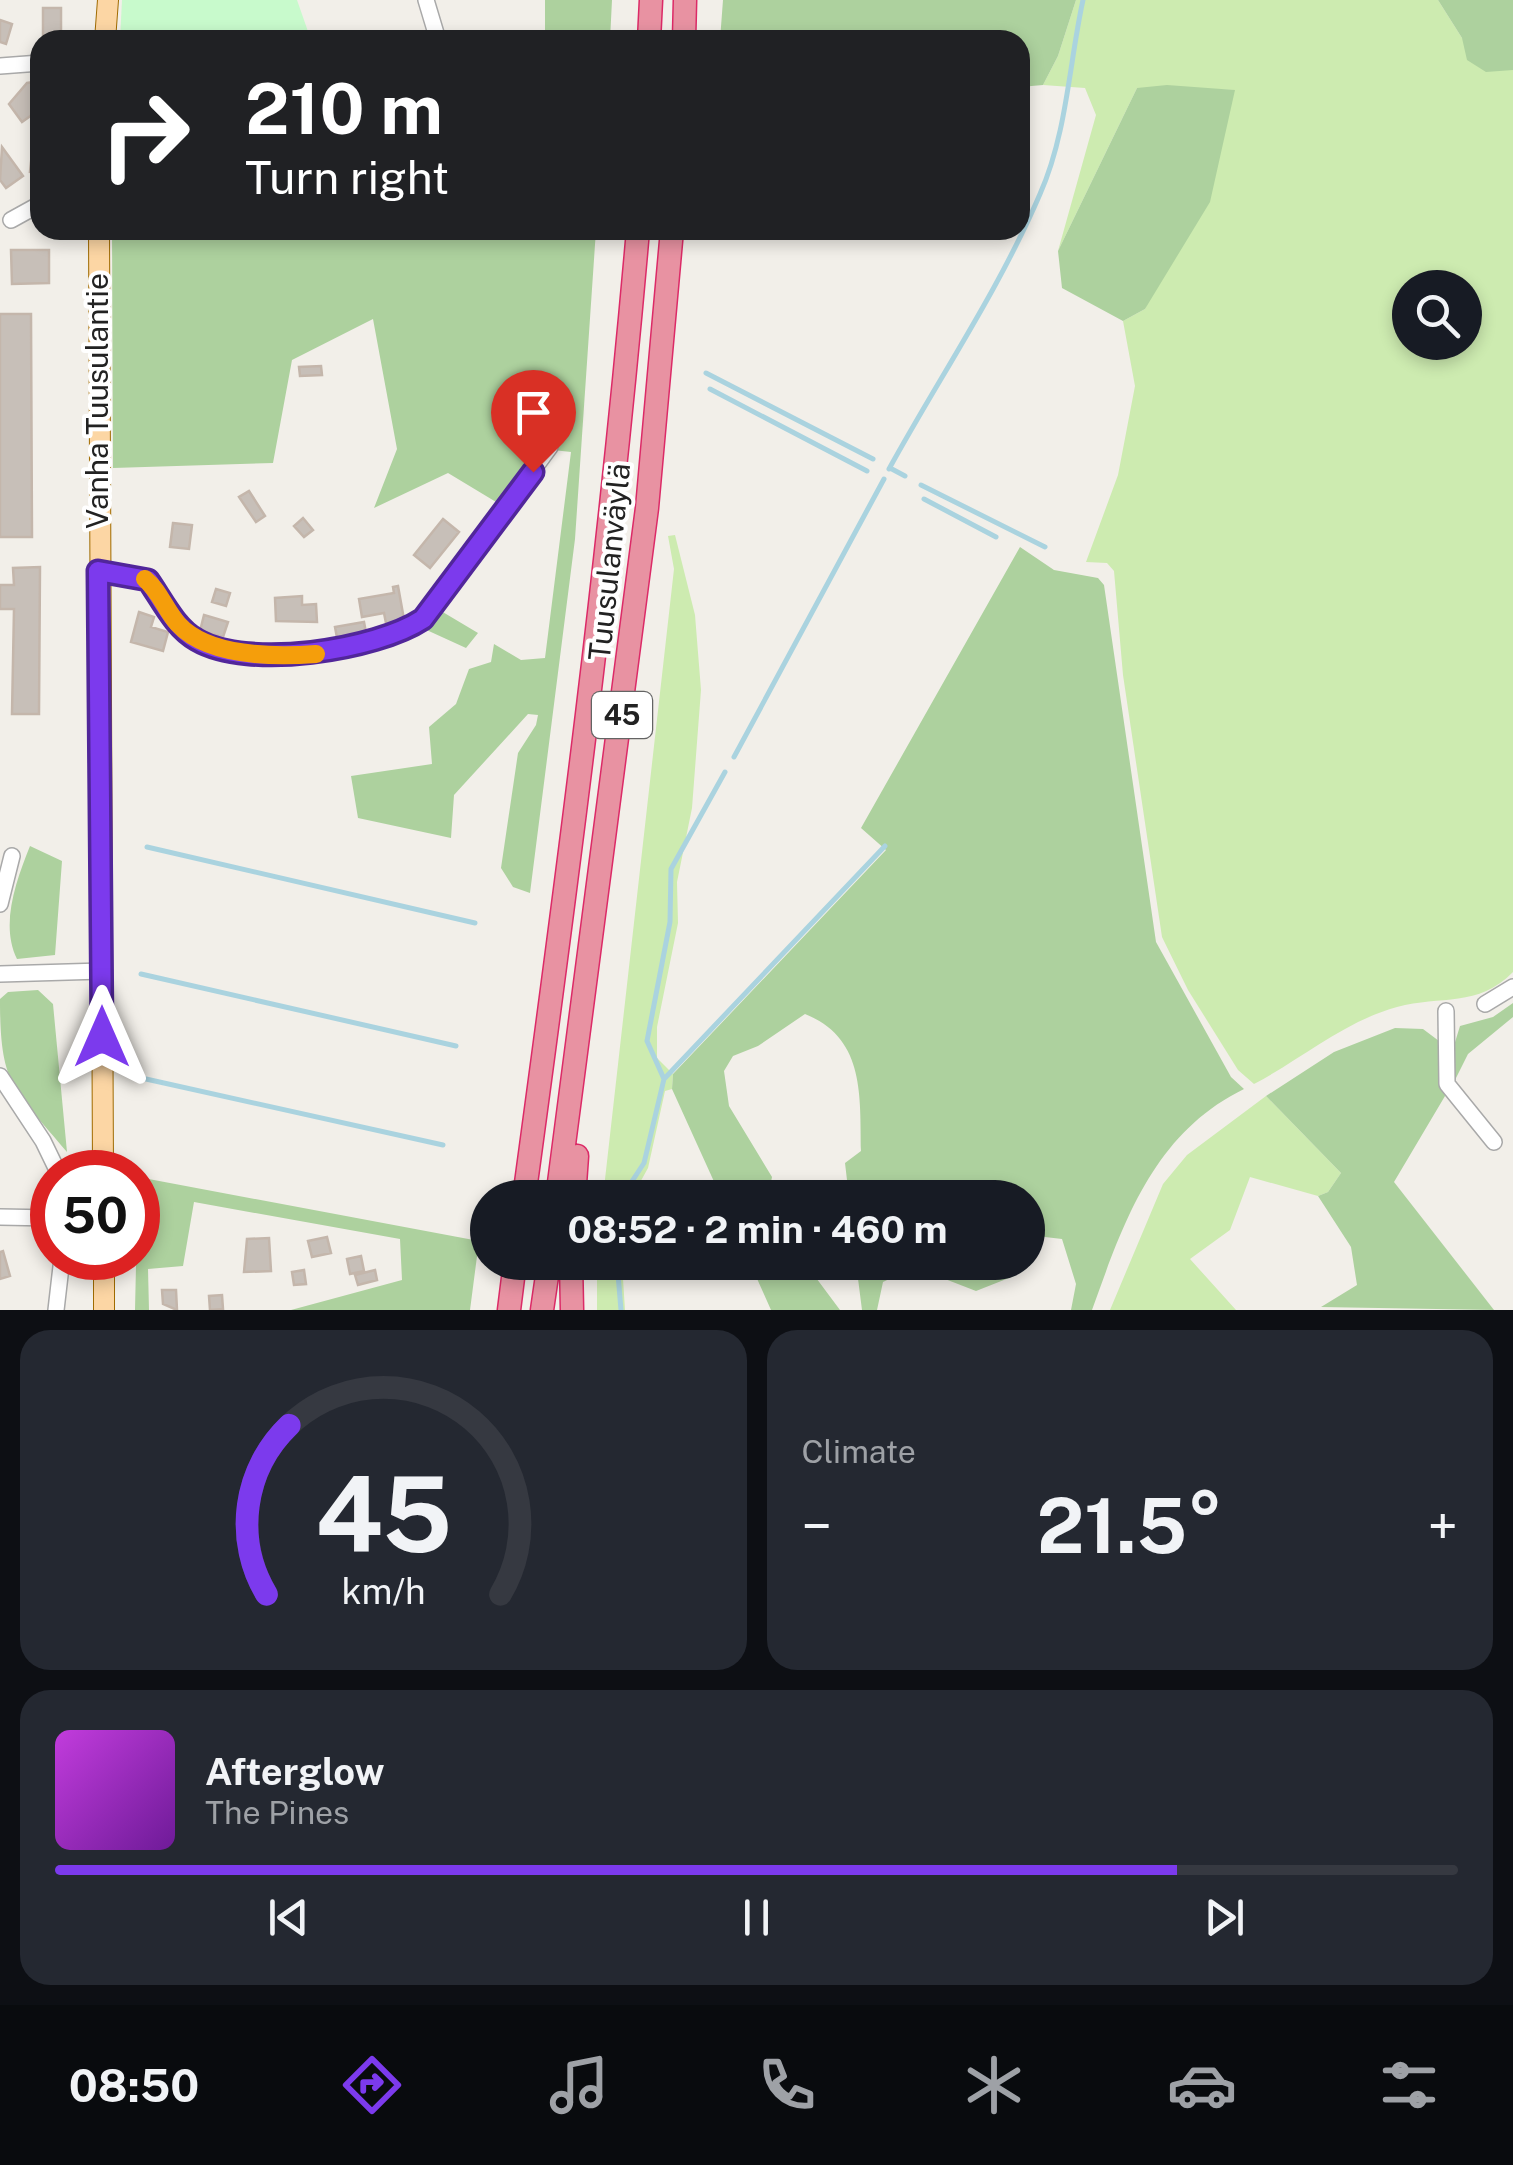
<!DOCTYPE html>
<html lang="en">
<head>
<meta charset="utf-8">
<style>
	:root { --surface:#171b24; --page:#242831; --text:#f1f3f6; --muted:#9ea1a6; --line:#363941; --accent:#7c3aed }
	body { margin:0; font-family:"Public Sans",sans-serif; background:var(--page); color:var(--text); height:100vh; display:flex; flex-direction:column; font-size:38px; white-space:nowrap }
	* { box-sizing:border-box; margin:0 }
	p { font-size:32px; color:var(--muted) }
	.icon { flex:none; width:55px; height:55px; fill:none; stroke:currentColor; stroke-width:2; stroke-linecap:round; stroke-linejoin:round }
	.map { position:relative; height:1310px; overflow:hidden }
	.drawer { display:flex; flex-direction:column; gap:20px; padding:20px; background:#0d0f14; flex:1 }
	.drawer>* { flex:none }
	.hud { position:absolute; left:30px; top:30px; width:1000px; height:210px; border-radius:30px; box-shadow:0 5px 15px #0003; background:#202124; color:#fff; overflow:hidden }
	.controls { position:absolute; left:1392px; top:270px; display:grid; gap:20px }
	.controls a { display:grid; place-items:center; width:90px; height:90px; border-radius:50%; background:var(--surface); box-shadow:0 5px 15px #0003; font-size:50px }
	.speed { position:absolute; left:30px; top:1150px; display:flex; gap:20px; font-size:50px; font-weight:700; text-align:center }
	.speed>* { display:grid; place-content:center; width:130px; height:130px; border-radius:50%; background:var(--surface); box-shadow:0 5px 15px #0003; line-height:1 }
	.speed .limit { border:15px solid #d22; background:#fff; color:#111 }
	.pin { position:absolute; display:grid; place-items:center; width:85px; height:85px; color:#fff; margin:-102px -42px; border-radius:50% 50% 50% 0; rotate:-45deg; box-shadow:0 0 10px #0007 }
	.pin .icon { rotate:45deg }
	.me { position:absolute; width:110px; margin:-55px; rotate:0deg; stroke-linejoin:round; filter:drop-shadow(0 0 8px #0008) }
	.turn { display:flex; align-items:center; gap:35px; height:210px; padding:0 50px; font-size:45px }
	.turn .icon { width:130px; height:130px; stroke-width:2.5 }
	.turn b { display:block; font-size:70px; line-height:85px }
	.big { font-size:75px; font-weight:700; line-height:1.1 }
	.drawer .tile { flex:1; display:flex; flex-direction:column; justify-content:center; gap:15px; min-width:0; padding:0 35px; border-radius:30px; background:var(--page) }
	.drawer .dial { align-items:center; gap:0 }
	.dial svg { height:260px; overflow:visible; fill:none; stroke:var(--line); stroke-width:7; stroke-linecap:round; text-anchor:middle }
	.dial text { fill:var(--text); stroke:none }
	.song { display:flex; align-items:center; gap:30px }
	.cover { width:120px; height:120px; border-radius:15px; background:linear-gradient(135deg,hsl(290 70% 55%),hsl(280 70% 35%)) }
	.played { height:10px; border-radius:5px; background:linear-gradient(90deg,var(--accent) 80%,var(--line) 80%) }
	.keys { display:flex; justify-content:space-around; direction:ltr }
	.heat { display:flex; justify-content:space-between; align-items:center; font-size:55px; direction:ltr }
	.drawer .tiles { flex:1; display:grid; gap:20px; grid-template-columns:1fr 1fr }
	.tile:last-child { grid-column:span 2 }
	.trip { position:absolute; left:470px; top:1180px; width:575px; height:100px; border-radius:50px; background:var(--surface); box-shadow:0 5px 15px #0003; font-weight:700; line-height:100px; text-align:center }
	.dock { display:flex; height:160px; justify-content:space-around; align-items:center; background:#090b0e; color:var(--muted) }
	.dock .icon { width:70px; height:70px }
	.dock .active { color:var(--accent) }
	.dock b { font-size:45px; color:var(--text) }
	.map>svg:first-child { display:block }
	.grass { fill:#cdebb0; fill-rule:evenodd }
	.forest { fill:#add19e }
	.park { fill:#c8facc }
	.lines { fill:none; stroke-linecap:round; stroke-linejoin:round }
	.stream { stroke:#aad3df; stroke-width:5 }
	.building { fill:#c7bfb8; stroke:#c4b6ab; stroke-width:2.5 }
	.minor-casing { stroke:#a9a9a9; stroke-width:18 }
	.major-casing { stroke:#a06b00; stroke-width:22 }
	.highway-casing { stroke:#dc2a67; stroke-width:25 }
	.minor { stroke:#fff; stroke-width:15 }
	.major { stroke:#fcd6a4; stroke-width:20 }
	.highway { stroke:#e892a2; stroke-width:22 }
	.route-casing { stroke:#51269a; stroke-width:25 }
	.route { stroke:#7c3aed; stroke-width:18 }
	.slow { stroke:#f59e0b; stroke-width:18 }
	.labels { text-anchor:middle; stroke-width:8; stroke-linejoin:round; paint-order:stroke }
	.shield { fill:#fff; stroke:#646464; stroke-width:2.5 }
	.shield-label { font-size:28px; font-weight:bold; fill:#222 }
	.street-label { font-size:30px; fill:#222; stroke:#fff }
</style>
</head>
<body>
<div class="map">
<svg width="1513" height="1310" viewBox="0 0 1513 1310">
	<rect width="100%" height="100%" fill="#f2efe9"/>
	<path class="grass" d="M1076 0H1438L1462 38 1500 70H1513V972C1478 1008 1441 995 1397 1007 1345 1021 1300 1060 1254 1084L1238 1070 1188 990 1162 937 1123 675 1114 571 1107 563 1086 562 1118 475 1135 386 1123 321 1145 309 1234 90 1137 88 1058 251 1096 115 1085 88 1043 85 1058 56ZM1410 288H1465V342H1410Z
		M675 535 695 615 701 690 692 808 677 882 678 923 657 1027V1058L673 1074 672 1089 665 1091 648 1168 632 1197H603L674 569 668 536Z
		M1266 1096 1341 1173 1328 1192 1318 1196 1250 1177 1230 1230 1190 1259 1236 1310H1110L1163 1184 1187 1155Z
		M611 1263H622L625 1310H597V1268Z"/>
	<path class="forest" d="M545 0H612L610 40H545Z
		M723 0H1076L1058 56 1043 85 1020 87V40H720Z
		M1438 0H1513V70L1486 72 1467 60 1462 38Z
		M1167 85 1235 90 1210 202 1145 309 1123 321 1062 288 1058 251 1137 88Z
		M112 230H596L575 539 530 893 513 887 501 868 518 753 536 725 538 715 528 714 454 795 451 838 358 818 351 776 432 764 429 727 456 704 469 669 491 662 494 644 521 660 545 658 571 452 553 450 511 511 448 473 374 508 397 449 373 319 292 360 273 463 113 468Z
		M1020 547 1054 570 1098 578 1104 585 1156 942 1231 1077 1244 1089C1154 1133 1124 1221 1092 1310H1071L1076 1284 1062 1239 1028 1235V1198L849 1197 845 1163 861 1151C860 1095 865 1038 805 1014L758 1046 733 1056 724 1071 729 1106 772 1177 768 1197H721L672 1089 673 1074 886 850 861 828Z
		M436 608 478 633 466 648 420 627Z
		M30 846 62 861 55 955 17 959C0 925 16 881 30 846Z
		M38 990 53 1004 67 1152C13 1087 0 1087 0 999L8 992Z
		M1513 1003V1017L1468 1054 1454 1082 1452 1052 1460 1026 1493 1017Z
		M1395 1028 1423 1029 1439 1041 1445 1096 1394 1182 1494 1310 1321 1307 1357 1285 1351 1247 1318 1196 1328 1192 1341 1173 1266 1096 1334 1052Z
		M138 1177 479 1241 470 1310H291L402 1280 400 1239 194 1202 183 1266 148 1269 149 1310H135Z
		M750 1263H805L840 1310H771Z
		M856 1263H1011L1014 1276 976 1291 914 1267 883 1282 877 1310H862Z"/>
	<path class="park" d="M122 0H297L311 40H120Z"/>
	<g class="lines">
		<path class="stream" d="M706 373 873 459
			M710 389 867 471
			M890 468 905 476
			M889 469C939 378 999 290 1040 194 1067 133 1069 64 1083 0
			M921 485 1045 547
			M924 499 996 537
			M734 757 884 479
			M147 847 475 923
			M141 974 456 1046
			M146 1079 443 1145
			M664 1079 885 846
			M621 1198 644 1163 664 1079 647 1041 670 922 671 869 725 772
			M617 1262 621 1310"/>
	</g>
	<path class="building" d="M43 8H61V40H43Z
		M0 20 12 24 6 44 0 42Z
		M462 34H495V40H462Z
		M40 81V109L22 122 9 104 27 83Z
		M40 140V173L30 172 33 143Z
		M2 147 23 176 6 188 0 180Z
		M11 250H49V283L12 284Z
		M0 314H31L32 537H0Z
		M321 366 322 375 300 376 299 367Z
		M560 402 569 409 560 420 551 413Z
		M249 491 265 516 256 522 239 497Z
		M303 518 313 530 304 537 294 526Z
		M443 519 459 532 430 568 414 555Z
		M173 523 192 525 189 549 170 547Z
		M40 567 39 714H12L14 609H0V585H14L13 568Z
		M398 586 405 625 387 628 384 613 362 617 359 599 394 593 393 587Z
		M216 589 230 593 226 606 212 602Z
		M302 596V605L316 604 317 622 276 621 275 598Z
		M139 612 154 617 151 627 168 632 163 651 131 642Z
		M204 615 228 622 223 637 200 631Z
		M364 622 367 638 338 643 335 627Z
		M327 1237 331 1253 312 1257 308 1241Z
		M269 1238 271 1271 244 1272 247 1239Z
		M3 1251 10 1276 0 1279V1252Z
		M361 1256 364 1271 350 1274 347 1259Z
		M304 1270 306 1284 294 1285 292 1272Z
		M375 1270 377 1280 358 1285 355 1275Z
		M162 1290H176L177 1310 163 1304Z
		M222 1295 223 1309 210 1310 209 1296Z"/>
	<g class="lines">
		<defs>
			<path id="minor" d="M426 0 438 40
				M0 66 40 63
				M11 220 40 204
				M98 571 148 580 177 624 197 641 225 649 313 655 409 628 423 619 550 447
				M0 904 12 856
				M0 974 102 971
				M1485 1004 1513 987
				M1446 1011 1447 1084 1494 1142
				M0 1076 43 1141 58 1172
				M0 1217 52 1218
				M56 1310 62 1258"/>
			<path id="major" d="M105 40 108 0
				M99 230 103 1172
				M104 1258V1310"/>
			<path id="highway" d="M649 40 651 0
				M684 40 685 0
				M524 1198C568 875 610 554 638 230
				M557 1198 647 508 672 230
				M574 1198 577 1156
				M571 1262 572 1310
				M509 1310 515 1262
				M542 1310 549 1262"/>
		</defs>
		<use href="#minor" class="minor-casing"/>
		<use href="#major" class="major-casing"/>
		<use href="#highway" class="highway-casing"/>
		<use href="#minor" class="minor"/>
		<use href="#major" class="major"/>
		<use href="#highway" class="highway"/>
	</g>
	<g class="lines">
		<defs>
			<path id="route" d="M102 1037 98 571 148 580C162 600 175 628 197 640 248 670 376 650 423 619L533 472"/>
		</defs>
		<use href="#route" class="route-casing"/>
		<use href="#route" class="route"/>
		<path class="slow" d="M145 579C159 590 166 611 178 624 208 657 275 657 316 654"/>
	</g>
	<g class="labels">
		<rect class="shield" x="592" y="692" width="60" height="46" rx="8"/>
		<g class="shield-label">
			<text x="622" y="725">45</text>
		</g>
		<g class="street-label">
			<text transform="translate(98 401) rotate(-90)" y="10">Vanha Tuusulantie</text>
			<text transform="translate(610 562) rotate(-84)" y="10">Tuusulanväylä</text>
		</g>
	</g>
</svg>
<div class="controls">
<a><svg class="icon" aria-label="search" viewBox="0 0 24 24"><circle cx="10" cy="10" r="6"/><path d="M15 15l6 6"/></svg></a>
</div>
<div class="speed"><div class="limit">50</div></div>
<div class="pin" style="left:533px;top:472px;background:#d93025"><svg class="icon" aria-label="arrive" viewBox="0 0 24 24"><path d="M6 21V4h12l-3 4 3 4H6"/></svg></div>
<svg class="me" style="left:102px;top:1037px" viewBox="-20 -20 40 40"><path d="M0-17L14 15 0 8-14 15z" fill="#7c3aed" stroke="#fff" stroke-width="4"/></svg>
<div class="trip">08:52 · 2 min · 460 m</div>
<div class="hud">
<div class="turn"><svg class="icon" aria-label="right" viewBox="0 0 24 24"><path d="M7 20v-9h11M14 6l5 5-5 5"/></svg><div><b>210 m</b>Turn right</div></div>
</div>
</div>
<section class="drawer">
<div class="tiles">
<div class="tile dial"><svg viewBox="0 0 100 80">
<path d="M14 69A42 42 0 1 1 86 69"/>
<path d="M14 69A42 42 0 0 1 21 17" stroke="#7c3aed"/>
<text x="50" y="56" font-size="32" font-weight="700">45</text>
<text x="50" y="72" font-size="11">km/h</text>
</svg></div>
<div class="tile"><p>Climate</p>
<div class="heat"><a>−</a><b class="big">21.5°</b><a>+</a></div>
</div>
<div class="tile">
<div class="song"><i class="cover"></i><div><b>Afterglow</b><p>The Pines</p></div></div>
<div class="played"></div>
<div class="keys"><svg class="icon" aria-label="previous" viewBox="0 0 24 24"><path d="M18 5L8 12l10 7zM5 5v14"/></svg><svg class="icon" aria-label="pause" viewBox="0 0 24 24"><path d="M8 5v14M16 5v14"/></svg><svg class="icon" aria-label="next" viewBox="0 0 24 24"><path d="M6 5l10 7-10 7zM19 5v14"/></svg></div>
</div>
</div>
</section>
<nav class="dock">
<b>08:50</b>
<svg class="icon active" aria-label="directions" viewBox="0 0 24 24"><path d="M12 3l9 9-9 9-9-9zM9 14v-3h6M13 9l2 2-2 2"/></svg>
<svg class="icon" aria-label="music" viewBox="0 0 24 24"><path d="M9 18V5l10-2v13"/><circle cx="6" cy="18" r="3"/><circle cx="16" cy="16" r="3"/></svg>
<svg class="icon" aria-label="phone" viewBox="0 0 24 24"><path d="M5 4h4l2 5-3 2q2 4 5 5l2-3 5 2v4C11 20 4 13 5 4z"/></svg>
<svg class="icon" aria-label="climate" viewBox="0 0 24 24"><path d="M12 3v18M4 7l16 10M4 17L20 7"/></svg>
<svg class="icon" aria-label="car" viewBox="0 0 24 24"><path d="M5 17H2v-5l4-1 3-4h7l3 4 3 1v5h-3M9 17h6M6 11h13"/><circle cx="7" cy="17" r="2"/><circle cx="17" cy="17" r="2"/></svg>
<svg class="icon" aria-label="filters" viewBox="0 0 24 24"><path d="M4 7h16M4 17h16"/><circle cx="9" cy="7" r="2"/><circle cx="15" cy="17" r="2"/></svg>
</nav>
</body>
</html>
